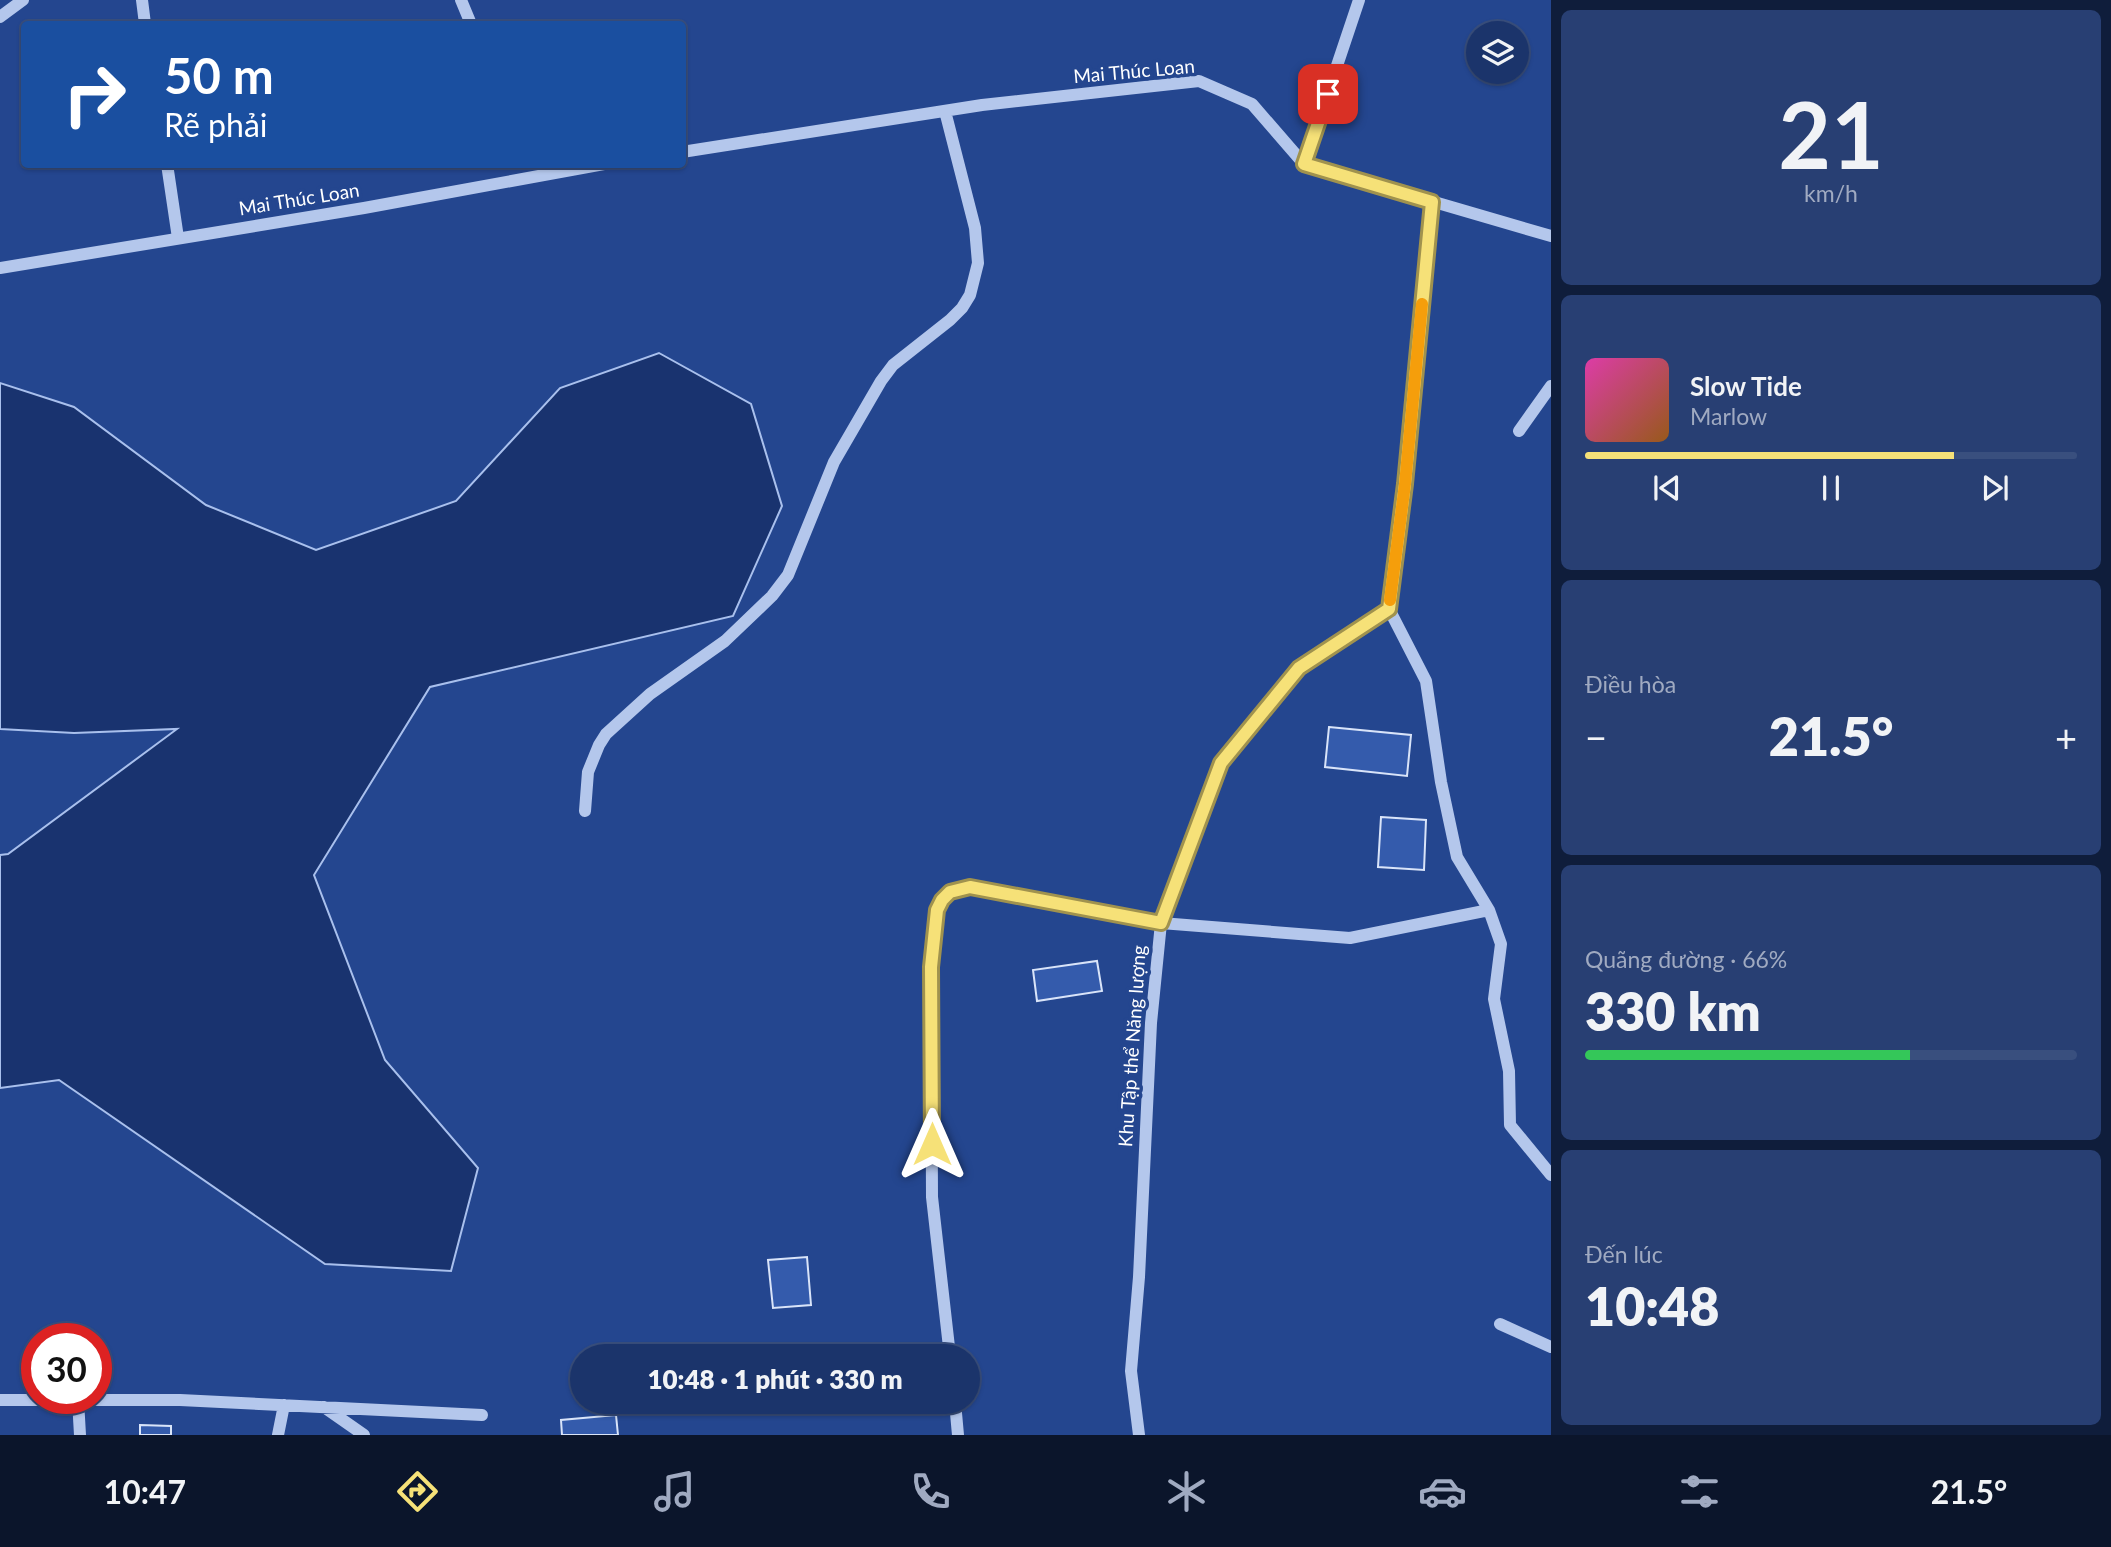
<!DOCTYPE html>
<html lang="vi">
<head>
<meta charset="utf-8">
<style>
	:root { --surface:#1b346b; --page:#283f73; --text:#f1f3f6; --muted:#a0aac1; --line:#394f7e; --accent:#f6e178 }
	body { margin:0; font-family:Lato,sans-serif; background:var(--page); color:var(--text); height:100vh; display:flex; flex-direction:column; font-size:26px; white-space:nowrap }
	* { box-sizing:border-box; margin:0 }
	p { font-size:23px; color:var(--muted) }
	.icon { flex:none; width:38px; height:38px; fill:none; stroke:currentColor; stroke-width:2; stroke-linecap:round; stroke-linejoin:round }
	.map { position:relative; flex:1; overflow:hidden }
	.drawer { display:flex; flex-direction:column; gap:10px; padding:10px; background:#0f1d3b; width:560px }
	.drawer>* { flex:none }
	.guide { position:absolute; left:21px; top:21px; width:665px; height:147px; border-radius:7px; box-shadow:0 2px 5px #0004,0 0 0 2px var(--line); background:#1a4fa0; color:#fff; overflow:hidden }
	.fabs { position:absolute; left:1466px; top:21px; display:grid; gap:14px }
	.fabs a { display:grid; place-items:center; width:63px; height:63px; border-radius:50%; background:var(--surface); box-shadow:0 2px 5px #0004,0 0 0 2px var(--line); font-size:35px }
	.speed { position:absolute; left:21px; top:1323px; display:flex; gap:14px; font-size:35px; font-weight:700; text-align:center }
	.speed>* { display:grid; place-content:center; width:91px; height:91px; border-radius:50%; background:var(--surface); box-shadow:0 2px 5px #0004,0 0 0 2px var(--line); line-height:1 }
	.speed .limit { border:10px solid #d22; background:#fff; color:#111 }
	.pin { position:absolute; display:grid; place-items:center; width:60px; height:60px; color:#fff; margin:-30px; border-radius:14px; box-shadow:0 4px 10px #0006 }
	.me { position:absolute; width:77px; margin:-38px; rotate:0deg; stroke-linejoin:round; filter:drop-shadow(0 0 5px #0008) }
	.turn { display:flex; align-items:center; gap:24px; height:147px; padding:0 28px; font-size:32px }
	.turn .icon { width:91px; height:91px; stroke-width:2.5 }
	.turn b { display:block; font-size:49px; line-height:60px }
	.big { font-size:52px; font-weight:800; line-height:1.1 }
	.drawer .widget { flex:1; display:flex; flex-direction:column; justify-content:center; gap:10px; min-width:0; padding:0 24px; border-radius:10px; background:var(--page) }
	.drawer .dial { align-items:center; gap:0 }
	.dial b { font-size:91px; line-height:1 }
	.song { display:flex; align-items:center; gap:21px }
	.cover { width:84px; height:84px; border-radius:10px; background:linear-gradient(135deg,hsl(320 70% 55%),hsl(30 70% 35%)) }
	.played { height:7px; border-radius:4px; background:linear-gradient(90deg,var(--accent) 75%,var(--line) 75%) }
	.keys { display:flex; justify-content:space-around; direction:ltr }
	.heat { display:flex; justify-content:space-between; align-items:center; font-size:38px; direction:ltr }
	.charge { height:10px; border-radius:5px; background:linear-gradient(90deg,#34c759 66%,var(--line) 0) }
	.trip { position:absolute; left:570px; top:1344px; width:410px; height:70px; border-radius:35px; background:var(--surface); box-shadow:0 2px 5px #0004,0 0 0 2px var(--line); font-weight:800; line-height:70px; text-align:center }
	.tabs { display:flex; height:112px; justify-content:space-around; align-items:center; background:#0b152b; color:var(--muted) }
	.tabs .icon { width:49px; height:49px }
	.tabs .selected { color:var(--accent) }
	.tabs b { font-size:32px; color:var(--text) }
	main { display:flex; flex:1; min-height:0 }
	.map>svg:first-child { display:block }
	.water { fill:#19336f; stroke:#a9c0ed; stroke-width:2 }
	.building { fill:#345bac; stroke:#d9e4f9; stroke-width:2 }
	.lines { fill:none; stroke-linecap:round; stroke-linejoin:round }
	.minor { stroke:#b4c7ec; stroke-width:12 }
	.route-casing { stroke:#a0924e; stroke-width:18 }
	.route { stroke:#f6e178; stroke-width:12 }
	.slow { stroke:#f59e0b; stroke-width:12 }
	.labels { text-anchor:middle; stroke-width:7; stroke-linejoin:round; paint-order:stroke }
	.street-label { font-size:19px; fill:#fff; stroke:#24468f }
</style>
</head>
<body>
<main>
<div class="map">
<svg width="1551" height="1435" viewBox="0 0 1551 1435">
	<rect width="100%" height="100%" fill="#24468f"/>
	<path class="water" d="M659 353 751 404 782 506 733 616 430 687 314 875 385 1060 478 1168 451 1271 325 1264 59 1080 0 1088V855L8 854 177 729 74 733 0 729V383L74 407 206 505 316 550 456 501 560 388Z"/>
	<path class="building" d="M1329 727 1411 735 1407 776 1325 767Z
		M1381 817 1426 820 1424 870 1378 867Z
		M1097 961 1102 991 1037 1001 1033 970Z
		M807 1257 811 1305 773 1308 768 1260Z
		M616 1415 618 1435H562L561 1420Z
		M140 1425 171 1426V1435H140Z"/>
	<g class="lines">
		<path class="minor" d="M142 0 145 24
			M461 0 471 24
			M0 17 23 0
			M682 152 982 105 1199 81 1252 104 1304 164 1551 236
			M167 164 178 238
			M1304 164 1359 0
			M0 268 364 208 604 164
			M1519 431 1551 386
			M1389 609 1426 681 1441 782 1457 857 1489 910 1501 944 1494 999 1509 1071 1510 1125 1551 1175
			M585 811 588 772 599 745 606 734 650 694 725 641 772 596 788 575 834 462 881 381 893 365 950 320 962 308 970 295 978 263 975 228 945 111
			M1500 1324 1551 1347
			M950 1356 932 1197 931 967 937 910 942 900 950 892 969 887 1161 923 1350 938 1489 910
			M0 1400H180L482 1415
			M78 1400 80 1435
			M955 1402 958 1435
			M324 1407 364 1435
			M278 1435 284 1405
			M1139 1435 1131 1371 1139 1277 1151 1023 1161 923 1221 763 1299 668 1389 609 1405 484 1432 202"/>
	</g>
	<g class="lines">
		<defs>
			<path id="route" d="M932 1144 931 967 937 910 942 900 950 892 970 887 1161 923 1221 763 1299 668 1389 609 1405 484 1432 202 1304 164 1328 94"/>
		</defs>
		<use href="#route" class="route-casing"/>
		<use href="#route" class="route"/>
		<path class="slow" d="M1390 600 1405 484 1422 304"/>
	</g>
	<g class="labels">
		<g class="street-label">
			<text transform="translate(1134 71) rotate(-5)" y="7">Mai Thúc Loan</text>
			<text transform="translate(299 199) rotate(-9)" y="7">Mai Thúc Loan</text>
			<text transform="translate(1132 1046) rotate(-86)" y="7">Khu Tập thể Năng lượng</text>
		</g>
	</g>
</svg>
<div class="fabs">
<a><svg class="icon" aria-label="layers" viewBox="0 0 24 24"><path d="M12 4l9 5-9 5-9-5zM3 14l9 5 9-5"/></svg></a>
</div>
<div class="speed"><div class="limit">30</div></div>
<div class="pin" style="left:1328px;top:94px;background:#d93025"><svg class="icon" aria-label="arrive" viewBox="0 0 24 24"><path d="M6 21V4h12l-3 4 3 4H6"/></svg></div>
<svg class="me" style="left:932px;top:1144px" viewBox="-20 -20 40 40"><path d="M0-17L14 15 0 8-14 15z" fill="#f6e178" stroke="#fff" stroke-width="4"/></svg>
<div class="trip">10:48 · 1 phút · 330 m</div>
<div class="guide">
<div class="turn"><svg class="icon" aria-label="right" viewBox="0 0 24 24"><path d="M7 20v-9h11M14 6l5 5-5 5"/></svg><div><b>50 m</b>Rẽ phải</div></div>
</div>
</div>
<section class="drawer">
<div class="widget dial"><b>21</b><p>km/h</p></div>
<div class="widget">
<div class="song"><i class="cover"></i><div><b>Slow Tide</b><p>Marlow</p></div></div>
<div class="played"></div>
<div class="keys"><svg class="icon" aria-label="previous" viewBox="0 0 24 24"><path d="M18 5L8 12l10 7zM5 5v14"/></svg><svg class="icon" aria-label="pause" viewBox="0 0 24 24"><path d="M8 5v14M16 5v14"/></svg><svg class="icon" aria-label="next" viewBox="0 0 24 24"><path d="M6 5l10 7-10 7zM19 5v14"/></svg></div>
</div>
<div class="widget"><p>Điều hòa</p>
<div class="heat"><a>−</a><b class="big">21.5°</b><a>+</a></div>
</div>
<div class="widget"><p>Quãng đường · 66%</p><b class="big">330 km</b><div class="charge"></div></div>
<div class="widget"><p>Đến lúc</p><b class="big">10:48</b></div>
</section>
</main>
<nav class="tabs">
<b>10:47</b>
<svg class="icon selected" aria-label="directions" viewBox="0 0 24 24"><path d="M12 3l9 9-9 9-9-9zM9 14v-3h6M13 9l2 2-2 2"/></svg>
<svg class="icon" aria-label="music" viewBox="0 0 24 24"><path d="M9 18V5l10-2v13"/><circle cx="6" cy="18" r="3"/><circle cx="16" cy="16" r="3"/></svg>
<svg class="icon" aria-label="phone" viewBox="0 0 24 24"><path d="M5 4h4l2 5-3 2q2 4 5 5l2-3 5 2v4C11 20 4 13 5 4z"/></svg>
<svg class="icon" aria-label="climate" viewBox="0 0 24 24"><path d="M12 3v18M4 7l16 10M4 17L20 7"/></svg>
<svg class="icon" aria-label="car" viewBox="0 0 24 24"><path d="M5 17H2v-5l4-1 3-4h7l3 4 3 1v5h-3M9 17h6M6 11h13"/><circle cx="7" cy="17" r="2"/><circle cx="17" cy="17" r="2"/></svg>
<svg class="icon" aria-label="filters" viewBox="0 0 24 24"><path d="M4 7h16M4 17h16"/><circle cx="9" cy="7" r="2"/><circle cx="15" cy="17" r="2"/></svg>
<b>21.5°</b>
</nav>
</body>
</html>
